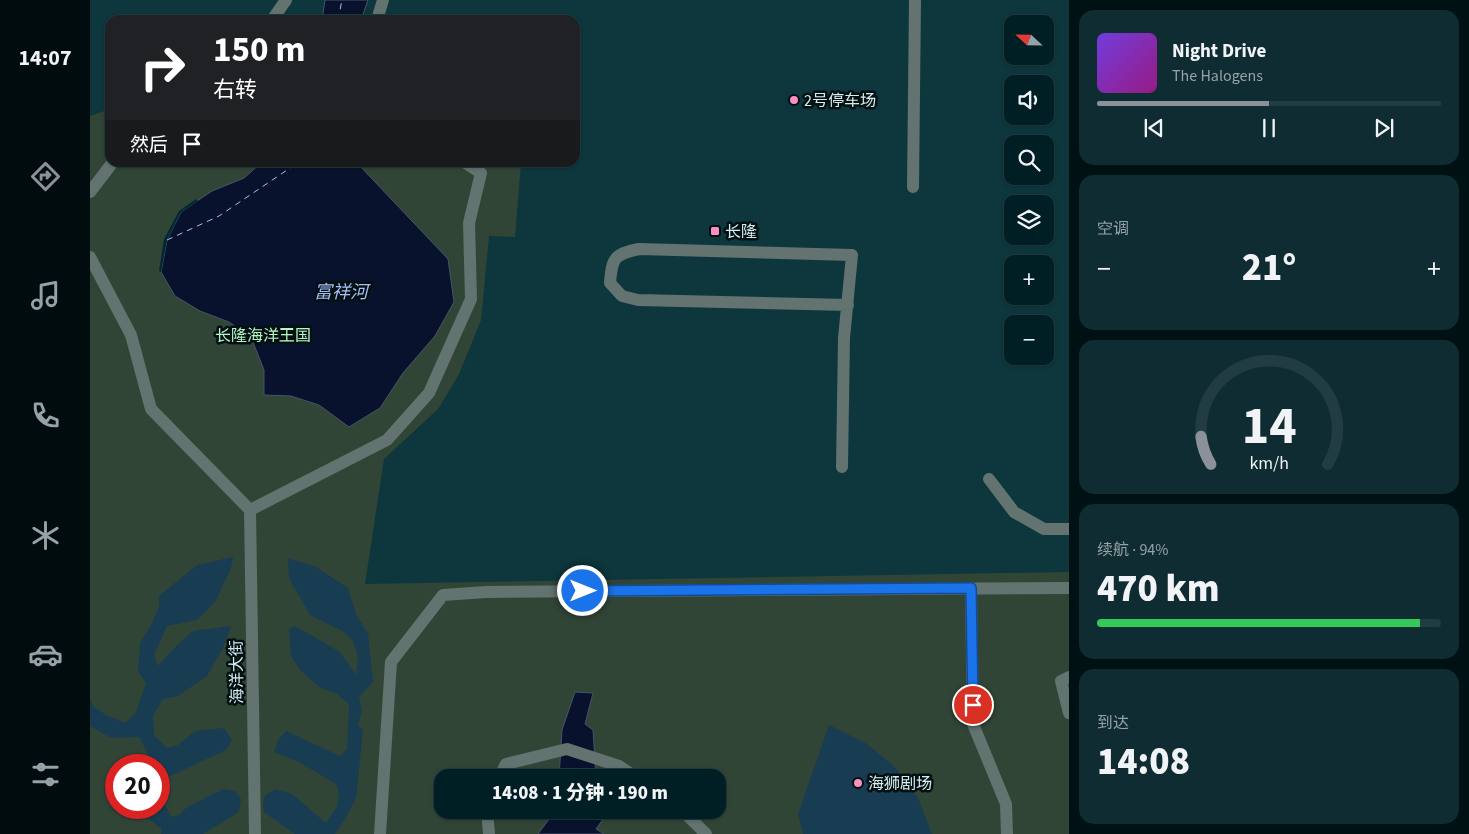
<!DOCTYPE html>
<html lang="zh">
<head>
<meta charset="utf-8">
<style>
	:root { --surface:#001f24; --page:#0e2c31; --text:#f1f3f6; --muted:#95a2a6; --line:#223d41; --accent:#8c9099 }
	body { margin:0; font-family:"Source Sans 3","Noto Sans SC",sans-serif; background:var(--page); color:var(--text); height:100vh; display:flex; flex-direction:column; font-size:19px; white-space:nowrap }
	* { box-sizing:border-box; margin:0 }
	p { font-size:16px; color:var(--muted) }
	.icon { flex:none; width:28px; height:28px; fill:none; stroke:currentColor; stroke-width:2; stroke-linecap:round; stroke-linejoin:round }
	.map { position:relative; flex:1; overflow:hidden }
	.sheet { display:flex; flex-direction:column; gap:10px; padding:10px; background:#001114; width:400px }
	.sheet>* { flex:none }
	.guide { position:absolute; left:15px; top:15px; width:475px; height:152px; border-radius:15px; box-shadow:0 1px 4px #0004,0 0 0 1px var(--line); background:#202124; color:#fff; overflow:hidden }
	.needle { width:32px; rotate:292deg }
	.fabs { position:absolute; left:914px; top:15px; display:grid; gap:10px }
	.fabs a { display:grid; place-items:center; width:50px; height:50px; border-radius:10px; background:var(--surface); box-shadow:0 1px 4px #0004,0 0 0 1px var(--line); font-size:25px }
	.speed { position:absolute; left:15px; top:754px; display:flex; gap:10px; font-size:25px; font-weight:700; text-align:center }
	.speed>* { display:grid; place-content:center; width:65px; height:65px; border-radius:50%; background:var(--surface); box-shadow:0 1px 4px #0004,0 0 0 1px var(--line); line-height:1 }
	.speed .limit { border:8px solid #d22; background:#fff; color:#111 }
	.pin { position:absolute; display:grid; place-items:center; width:42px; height:42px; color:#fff; margin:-21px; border:2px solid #fff; border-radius:50%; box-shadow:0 1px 5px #0007 }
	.me { position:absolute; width:55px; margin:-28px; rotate:90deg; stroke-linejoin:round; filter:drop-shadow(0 0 4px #0008) }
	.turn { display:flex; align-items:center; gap:18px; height:105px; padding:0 25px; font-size:22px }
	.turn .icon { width:65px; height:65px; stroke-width:2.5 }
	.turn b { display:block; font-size:35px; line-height:42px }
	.then { display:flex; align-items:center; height:48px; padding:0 25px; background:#0003; gap:10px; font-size:19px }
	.big { font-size:38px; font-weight:800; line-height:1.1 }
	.sheet .card { flex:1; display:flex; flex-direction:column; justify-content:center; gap:8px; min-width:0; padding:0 18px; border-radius:15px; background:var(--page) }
	.sheet .dial { align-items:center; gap:0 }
	.dial svg { height:130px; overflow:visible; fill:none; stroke:var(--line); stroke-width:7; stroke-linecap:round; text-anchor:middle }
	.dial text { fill:var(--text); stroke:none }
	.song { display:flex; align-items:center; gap:15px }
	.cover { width:60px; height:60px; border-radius:8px; background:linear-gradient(135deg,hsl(260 70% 55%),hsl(310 70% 35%)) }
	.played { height:5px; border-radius:2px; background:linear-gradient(90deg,var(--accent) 50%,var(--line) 50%) }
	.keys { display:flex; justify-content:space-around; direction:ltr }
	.heat { display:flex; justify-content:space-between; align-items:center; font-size:28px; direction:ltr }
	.charge { height:8px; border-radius:4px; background:linear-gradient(90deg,#34c759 94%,var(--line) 0) }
	.trip { position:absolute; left:344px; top:769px; width:292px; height:50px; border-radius:15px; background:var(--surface); box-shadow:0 1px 4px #0004,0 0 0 1px var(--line); font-weight:800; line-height:50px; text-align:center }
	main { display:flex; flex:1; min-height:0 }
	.dock { display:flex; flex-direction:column; width:90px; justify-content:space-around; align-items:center; background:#000c0e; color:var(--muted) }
	.dock .icon { width:35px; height:35px }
	.dock .selected { color:var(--accent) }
	.dock b { font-size:22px; color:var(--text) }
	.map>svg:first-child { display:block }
	.built { fill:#0d373d; fill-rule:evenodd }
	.green { fill:#314537; fill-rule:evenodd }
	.water { fill:#09122d; stroke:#475368 }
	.pier { fill:#002930 }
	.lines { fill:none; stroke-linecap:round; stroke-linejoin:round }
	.ferry { stroke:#a6bef8; stroke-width:1; stroke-dasharray:6 5; stroke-linecap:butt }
	.building { fill:#183c52 }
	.minor { stroke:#627370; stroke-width:12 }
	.route-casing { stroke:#114b97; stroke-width:12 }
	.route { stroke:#1a73e8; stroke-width:9 }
	.poi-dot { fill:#fc8fc1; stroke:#021012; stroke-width:2 }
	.labels { text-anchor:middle; stroke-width:5; stroke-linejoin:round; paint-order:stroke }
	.poi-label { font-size:16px; fill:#d7ecf0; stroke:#021012; text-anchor:start }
	.park-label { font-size:16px; fill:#b8f5c9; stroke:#021012 }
	.street-label { font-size:16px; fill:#d7ecf0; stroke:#021012 }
	.water-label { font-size:18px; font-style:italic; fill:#a6bef8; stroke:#021012 }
</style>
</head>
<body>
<main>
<nav class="dock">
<b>14:07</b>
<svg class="icon selected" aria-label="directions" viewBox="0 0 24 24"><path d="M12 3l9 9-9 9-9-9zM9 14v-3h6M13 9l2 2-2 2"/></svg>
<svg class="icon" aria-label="music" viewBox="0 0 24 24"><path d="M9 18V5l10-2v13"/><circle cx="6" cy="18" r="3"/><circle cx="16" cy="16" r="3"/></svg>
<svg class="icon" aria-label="phone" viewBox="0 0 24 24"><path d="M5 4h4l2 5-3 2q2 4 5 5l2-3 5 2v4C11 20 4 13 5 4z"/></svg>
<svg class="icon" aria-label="climate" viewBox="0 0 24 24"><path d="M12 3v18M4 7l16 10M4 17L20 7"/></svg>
<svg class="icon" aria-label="car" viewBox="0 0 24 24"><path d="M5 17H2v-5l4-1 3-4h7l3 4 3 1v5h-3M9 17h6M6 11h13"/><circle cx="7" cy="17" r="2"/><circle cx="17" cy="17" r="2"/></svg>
<svg class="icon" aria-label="filters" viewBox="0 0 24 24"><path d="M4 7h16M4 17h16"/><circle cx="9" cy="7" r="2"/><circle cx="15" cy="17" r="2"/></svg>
</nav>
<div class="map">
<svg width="979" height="834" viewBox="0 0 979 834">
	<rect width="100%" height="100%" fill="#002930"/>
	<path class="built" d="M0 0H979V834H0ZM20 20H485V162H20ZM922 24H955V56H922ZM922 84H955V116H922ZM922 144H955V176H922ZM922 204H955V236H922ZM922 264H955V296H922ZM922 324H955V356H922ZM26 765H69V808H26ZM352 778H628V810H352Z"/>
	<path class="green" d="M20 109V162L431 163 425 237 399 236 391 320 369 374 348 409 294 459 275 584 979 572V834H0V116ZM26 765H69V808H26ZM352 778H628V810H352Z"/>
	<path class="water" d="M235 0H278L271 20H232Z
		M171 163H267L358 259 364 302 345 336 313 373 290 408 259 427 229 405 201 396 174 395V370L161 337 139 322 110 311 85 296 71 272 77 240 91 212 122 191 154 178Z
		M485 692 503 693 495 724 503 730 506 777 469 778 472 730Z
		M466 810H516L518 812 506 829 514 834H448Z"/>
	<path class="pier" d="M106 199 108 201 91 212 77 240 71 272 69 271 74 239 89 211Z"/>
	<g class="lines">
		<path class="ferry" d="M248 20 252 0
			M77 240 129 216 203 166 204 162"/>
	</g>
	<path class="building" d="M143 557 141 568 125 602 107 620 77 626 64 655 68 666 89 643 103 631 141 626 133 648 117 676 88 696 73 699 63 716 64 735 77 748 88 745 105 731 134 728 142 740 136 750 78 777 74 802 81 817 89 815 97 807 133 789 145 791 151 799 149 812 113 834H71L72 829 58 818 60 808H69V765L47 764 58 754 49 737 21 738 0 726V700L4 707 16 715 35 723 45 714 56 684 48 671 50 643 62 623 69 607V596L107 565Z
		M198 558 226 567 258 588 266 614 278 634 283 682 269 697 272 710 268 725 273 730 266 798 254 821 245 834H205L174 812 173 805 175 795 186 789 202 794 236 823 247 807 249 792 246 784 209 762 184 752 188 740 196 731 250 756 257 749 259 704 247 694 229 687 211 671 201 656 199 629 205 626 250 652 266 675 268 657 263 641 254 632 220 615 199 578Z
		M739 725 777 744 806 768 828 798 842 834H713L708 814Z"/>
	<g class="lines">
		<path class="minor" d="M182 20 196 0
			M287 20 293 0
			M823 187 825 0
			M0 192 23 162
			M0 257 41 335 61 409 160 510
			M752 467 754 338 762 255 549 249C524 254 522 258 520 283L532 296 548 300 758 305
			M899 479 924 512 954 529H979
			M160 510 297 440 339 393 381 299 379 223 391 173 374 162
			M160 510 165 834
			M881 589 883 724 916 804 917 834
			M979 677 971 681 979 713
			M409 778 416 764 477 749 529 766 547 778
			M397 810 399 834
			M592 810 616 834
			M290 834 301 662 353 595 396 592 979 588"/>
	</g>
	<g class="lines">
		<defs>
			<path id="route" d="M493 591 881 588 883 705"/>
		</defs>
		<use href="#route" class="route-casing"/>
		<use href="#route" class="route"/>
	</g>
	<g class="poi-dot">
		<circle cx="704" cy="100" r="5"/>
		<rect x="620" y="226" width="10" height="10" rx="2.5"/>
		<circle cx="768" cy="783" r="5"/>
	</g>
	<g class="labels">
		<g class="poi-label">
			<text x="714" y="106">2号停车场</text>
			<text x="635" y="237">长隆</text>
			<text x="778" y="789">海狮剧场</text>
		</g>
		<g class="park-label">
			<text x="173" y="341">长隆海洋王国</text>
		</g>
		<g class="street-label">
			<text transform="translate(146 672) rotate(-91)" y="6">海洋大街</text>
		</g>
		<g class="water-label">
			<text x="251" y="298">富祥河</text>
		</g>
	</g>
</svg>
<div class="fabs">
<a><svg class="needle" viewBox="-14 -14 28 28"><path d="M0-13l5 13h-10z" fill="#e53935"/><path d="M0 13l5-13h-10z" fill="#95a2a6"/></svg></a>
<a><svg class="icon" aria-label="sound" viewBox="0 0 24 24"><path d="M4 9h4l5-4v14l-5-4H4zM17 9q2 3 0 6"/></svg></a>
<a><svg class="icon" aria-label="search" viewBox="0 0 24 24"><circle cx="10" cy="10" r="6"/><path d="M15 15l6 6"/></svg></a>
<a><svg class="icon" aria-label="layers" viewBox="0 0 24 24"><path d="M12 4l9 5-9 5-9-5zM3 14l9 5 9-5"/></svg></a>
<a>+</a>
<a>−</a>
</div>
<div class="speed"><div class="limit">20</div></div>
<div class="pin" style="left:883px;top:705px;background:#d93025"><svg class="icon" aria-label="arrive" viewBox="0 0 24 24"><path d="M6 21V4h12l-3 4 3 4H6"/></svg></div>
<svg class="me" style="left:493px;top:591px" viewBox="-20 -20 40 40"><circle r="17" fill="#1a73e8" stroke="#fff" stroke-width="3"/><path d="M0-11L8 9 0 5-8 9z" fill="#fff"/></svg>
<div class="trip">14:08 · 1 分钟 · 190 m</div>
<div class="guide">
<div class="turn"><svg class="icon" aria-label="right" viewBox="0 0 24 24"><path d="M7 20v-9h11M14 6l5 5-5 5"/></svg><div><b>150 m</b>右转</div></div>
<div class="then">然后<svg class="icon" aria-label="arrive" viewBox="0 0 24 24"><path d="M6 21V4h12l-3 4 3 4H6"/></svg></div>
</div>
</div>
<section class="sheet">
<div class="card">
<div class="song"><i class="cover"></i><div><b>Night Drive</b><p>The Halogens</p></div></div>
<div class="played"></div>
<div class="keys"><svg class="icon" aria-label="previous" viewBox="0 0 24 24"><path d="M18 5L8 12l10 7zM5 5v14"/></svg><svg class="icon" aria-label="pause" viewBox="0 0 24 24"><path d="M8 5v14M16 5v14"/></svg><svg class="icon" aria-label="next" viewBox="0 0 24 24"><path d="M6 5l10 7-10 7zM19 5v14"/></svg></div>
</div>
<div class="card"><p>空调</p>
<div class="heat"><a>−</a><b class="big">21°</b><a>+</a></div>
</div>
<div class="card dial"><svg viewBox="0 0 100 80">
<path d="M14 69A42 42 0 1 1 86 69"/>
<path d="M14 69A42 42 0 0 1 8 52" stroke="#8c9099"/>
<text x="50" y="56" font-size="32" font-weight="700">14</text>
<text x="50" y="72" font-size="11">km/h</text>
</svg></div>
<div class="card"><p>续航 · 94%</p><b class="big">470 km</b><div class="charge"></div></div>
<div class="card"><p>到达</p><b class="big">14:08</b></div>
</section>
</main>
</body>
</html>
